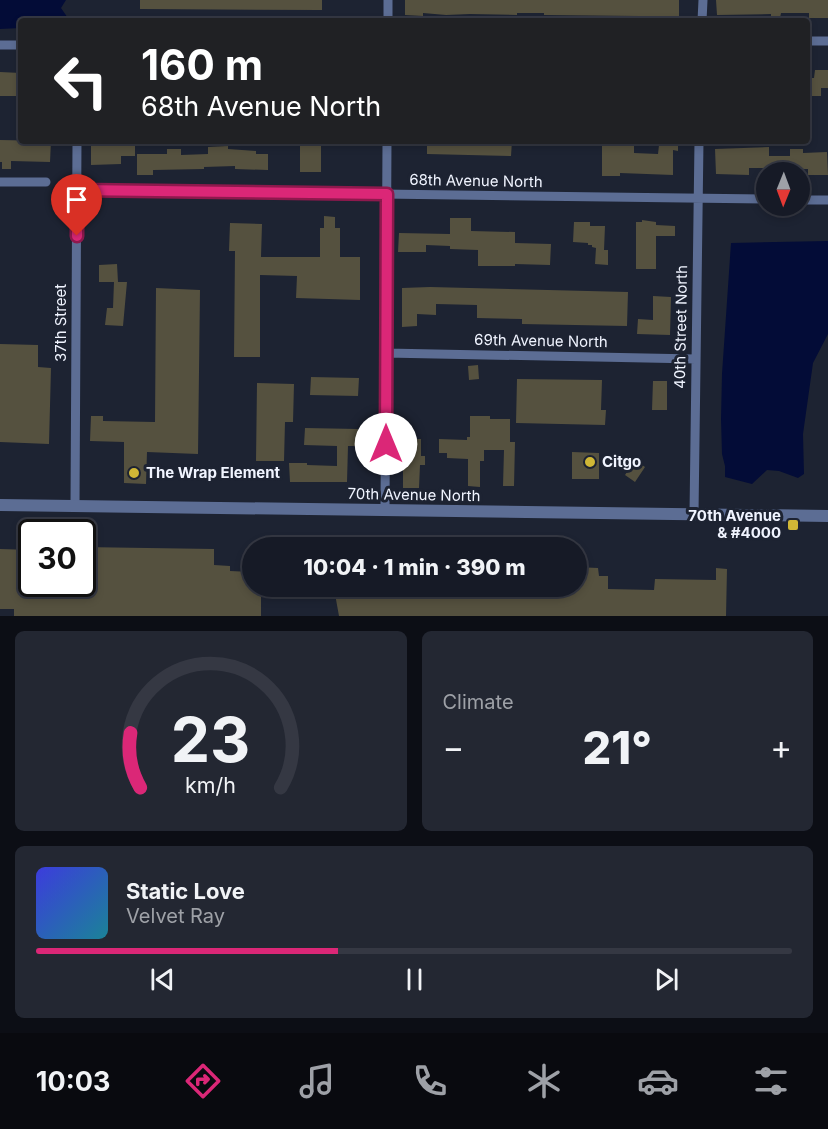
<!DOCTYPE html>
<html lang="en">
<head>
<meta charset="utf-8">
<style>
	:root { --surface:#161a26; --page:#232732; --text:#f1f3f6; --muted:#9ea1a7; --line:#353843; --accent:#db2777 }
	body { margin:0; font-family:Inter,sans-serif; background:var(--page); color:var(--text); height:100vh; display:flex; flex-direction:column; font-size:22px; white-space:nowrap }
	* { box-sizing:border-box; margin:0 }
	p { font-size:20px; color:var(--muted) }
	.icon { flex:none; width:33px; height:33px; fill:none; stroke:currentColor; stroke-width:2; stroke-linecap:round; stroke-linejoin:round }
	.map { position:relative; height:616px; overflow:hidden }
	.sheet { display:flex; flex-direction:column; gap:15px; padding:15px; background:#0c0e15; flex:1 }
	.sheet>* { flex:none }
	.guide { position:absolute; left:18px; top:18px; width:792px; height:126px; border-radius:6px; box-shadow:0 3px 9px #0003,0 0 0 2px var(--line); background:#202124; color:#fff; overflow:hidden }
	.needle { width:39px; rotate:181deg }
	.buttons { position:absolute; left:756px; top:162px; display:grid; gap:12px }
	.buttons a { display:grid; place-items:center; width:54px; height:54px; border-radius:50%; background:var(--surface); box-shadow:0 3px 9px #0003,0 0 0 2px var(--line); font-size:30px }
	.speed { position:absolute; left:18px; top:519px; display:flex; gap:12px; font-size:30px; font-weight:700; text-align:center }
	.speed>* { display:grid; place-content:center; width:78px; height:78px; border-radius:50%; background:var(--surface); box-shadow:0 3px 9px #0003,0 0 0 2px var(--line); line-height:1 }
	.speed .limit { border:3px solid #111; border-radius:9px; background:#fff; color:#111 }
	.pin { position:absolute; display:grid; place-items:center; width:51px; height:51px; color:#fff; margin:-62px -26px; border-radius:50% 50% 50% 0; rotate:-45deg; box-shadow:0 0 6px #0007 }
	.pin .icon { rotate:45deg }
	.me { position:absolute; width:66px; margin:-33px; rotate:0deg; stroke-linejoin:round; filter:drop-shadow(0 0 4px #0008) }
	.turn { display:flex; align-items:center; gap:21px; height:126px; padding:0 24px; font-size:27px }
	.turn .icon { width:78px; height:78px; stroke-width:2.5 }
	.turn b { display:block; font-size:42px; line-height:51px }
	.big { font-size:45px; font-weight:800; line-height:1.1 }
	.sheet .card { flex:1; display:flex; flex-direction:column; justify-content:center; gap:9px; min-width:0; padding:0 21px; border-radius:9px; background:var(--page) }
	.sheet .dial { align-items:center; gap:0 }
	.dial svg { height:156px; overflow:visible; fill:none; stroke:var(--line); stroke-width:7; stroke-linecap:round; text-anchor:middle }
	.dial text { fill:var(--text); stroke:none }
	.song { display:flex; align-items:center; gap:18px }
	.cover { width:72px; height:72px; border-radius:9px; background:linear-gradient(135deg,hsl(240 70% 55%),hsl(190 70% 35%)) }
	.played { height:6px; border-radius:3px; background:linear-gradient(90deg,var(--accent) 40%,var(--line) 40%) }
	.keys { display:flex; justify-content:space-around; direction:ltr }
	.heat { display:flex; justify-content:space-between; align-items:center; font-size:33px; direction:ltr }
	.sheet .tiles { flex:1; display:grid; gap:15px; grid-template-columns:1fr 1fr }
	.card:last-child { grid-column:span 2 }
	.trip { position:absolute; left:242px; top:537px; width:345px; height:60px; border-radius:30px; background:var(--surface); box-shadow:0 3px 9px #0003,0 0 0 2px var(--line); font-weight:800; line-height:60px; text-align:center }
	.menu { display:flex; height:96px; justify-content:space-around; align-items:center; background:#090a0f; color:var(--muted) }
	.menu .icon { width:42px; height:42px }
	.menu .selected { color:var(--accent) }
	.menu b { font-size:27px; color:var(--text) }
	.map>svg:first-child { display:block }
	.water { fill:#030c37 }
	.building { fill:#55513f }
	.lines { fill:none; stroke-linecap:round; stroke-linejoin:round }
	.minor { stroke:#5c6d94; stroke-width:9 }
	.tertiary { stroke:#5c6d94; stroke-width:12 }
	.route-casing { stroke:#8e194d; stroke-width:15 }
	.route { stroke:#db2777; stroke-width:10 }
	.poi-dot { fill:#d0b736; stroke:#1d2332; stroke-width:2 }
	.labels { text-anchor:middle; stroke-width:6; stroke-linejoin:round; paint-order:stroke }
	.street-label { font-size:15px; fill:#f0f4ff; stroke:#1d2332 }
	.poi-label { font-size:15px; font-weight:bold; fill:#f0f4ff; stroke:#1d2332; text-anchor:start }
</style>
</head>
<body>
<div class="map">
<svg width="828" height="616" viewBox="0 0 828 616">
	<rect width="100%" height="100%" fill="#1d2332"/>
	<path class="water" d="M0 0H66L61 8 70 21H21V28L0 29Z
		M828 241V334L813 363 803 434 804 474 798 478 779 471 767 470 752 484 725 477V466L722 454 721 419 722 374 731 243Z"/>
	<path class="building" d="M140 0H322V10L140 9Z
		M405 0H679V17H657V20L638 19V16L544 15V13H517V15L470 14 446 15 423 13V16L405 15Z
		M716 0H828V18H809V13H781L780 18H771V14L717 15Z
		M815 70H828V88H821V96H807V78H814Z
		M0 72 21 73V96H0Z
		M0 140 51 141 50 162 11 161V169H2V162H0Z
		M91 141H135V156H121V164L91 165Z
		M300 141H321V172H300Z
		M427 141H512L511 156 427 154Z
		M609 141H634V153L658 154 659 145H667V142H678V151L673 150V175L620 173V176H602V144H609Z
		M228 146V149L256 151V154H268V170L235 169V166L204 167V169L153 170V175H137V154H167V149H181V155L208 154V147Z
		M769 147V156H790V149H803V153L827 152 828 175H808V169H790V172H767V168H749V175L716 174 715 149Z
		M324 216 335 217V228H340V257H360V300L296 298 297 276 260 275V357H234L235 251H229L230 223 262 224 261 257H320V228H324Z
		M450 218H471V231L515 232V243L551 244 550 265 515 264V266H478V250L450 249V246L426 245V252H398L399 233 450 234Z
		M642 220 656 222V225L675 226V236H656V269H636V222H642Z
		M574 222H590V226H605L604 250H608V265L595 264 596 248 592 247V245H588V243L573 242Z
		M117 264 118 282H99V265Z
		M114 282H127L123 326 105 325 107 308H113Z
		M430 287 628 292 627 326 522 324V319L477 318V305L436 304V315L417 314V326L402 327V288Z
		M156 288 200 290 198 454 147 452 146 484 124 483V442L90 441 91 416H103V421L155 422Z
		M653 296 671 297 670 335 637 334 638 319 653 320Z
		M0 344 38 345V367L51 368 49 444 0 442Z
		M478 365 479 379 469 380 468 366Z
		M311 377 359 378 358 396 310 395Z
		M517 379 602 380 601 410H606L605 425 516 423Z
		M653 381H667V410H652Z
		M257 383 294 384 293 422H285L284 461H256Z
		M470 416H490V419H510V442H515L514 486H503L504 450H484V461H480V487L468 486V459L447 458V453H439V439L467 440V437H470Z
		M305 428 358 429V446H348L347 482H290L289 463H307V465L337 466V446L304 445Z
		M406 439H421V456H425V465H420L419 488H403V467H406Z
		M572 452 599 453V479H572Z
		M635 460 645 467 635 482 625 475Z
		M82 547 214 549V565L230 566V571L252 572V586H261V616H14V609H0V549L32 550V584H45V596L71 597V584H82Z
		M576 567 598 568 599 576H608V589L654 590 655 579 716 580V568L727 569 726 616H339L335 594 355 589V586H576Z"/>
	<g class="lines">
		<path class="minor" d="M388 21V0
			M702 21 703 0
			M807 41H828
			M0 45H21
			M0 182H46
			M77 190 766 199
			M800 200H828
			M386 353 696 359
			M75 506 77 141
			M385 510 387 141
			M694 514 699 141"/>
		<path class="tertiary" d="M0 505 828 516"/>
	</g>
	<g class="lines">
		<defs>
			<path id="route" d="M77 236V190L387 194 386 444"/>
		</defs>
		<use href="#route" class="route-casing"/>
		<use href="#route" class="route"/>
	</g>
	<g class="poi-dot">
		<circle cx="590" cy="462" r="6"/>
		<circle cx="134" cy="473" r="6"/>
		<rect x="787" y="519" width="12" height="12" rx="3"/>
	</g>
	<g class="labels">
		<g class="street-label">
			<text transform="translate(476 181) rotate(1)" y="5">68th Avenue North</text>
			<text transform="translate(61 323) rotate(-90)" y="5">37th Street</text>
			<text transform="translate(681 327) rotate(-89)" y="5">40th Street North</text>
			<text transform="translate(541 341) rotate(1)" y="5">69th Avenue North</text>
			<text transform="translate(414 495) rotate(1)" y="5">70th Avenue North</text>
		</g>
		<g class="poi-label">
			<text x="602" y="467">Citgo</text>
			<text x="146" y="478">The Wrap Element</text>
			<text x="781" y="521" text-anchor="end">70th Avenue<tspan x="781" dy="17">&amp; #4000</tspan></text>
		</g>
	</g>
</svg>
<div class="buttons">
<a><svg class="needle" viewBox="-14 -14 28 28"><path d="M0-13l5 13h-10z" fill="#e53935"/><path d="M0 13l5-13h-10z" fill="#9ea1a7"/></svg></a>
</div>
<div class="speed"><div class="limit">30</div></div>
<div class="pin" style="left:77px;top:236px;background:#d93025"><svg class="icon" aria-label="arrive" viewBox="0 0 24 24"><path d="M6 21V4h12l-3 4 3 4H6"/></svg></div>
<svg class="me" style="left:386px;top:444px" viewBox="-20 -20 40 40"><circle r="19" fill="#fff"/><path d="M0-13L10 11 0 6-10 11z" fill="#db2777"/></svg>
<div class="trip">10:04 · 1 min · 390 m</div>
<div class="guide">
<div class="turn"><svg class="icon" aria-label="left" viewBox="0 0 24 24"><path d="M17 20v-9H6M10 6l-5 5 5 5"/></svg><div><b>160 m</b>68th Avenue North</div></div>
</div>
</div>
<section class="sheet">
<div class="tiles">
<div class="card dial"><svg viewBox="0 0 100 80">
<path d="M14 69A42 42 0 1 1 86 69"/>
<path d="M14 69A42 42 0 0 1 9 41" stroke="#db2777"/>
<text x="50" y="56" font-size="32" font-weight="700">23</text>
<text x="50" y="72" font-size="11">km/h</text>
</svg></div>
<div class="card"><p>Climate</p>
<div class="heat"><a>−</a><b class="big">21°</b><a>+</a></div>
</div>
<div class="card">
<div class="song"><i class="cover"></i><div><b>Static Love</b><p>Velvet Ray</p></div></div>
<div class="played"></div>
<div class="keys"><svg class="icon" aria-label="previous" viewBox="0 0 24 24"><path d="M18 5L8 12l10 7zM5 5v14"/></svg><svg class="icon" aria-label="pause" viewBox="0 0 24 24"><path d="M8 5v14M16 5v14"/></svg><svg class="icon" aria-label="next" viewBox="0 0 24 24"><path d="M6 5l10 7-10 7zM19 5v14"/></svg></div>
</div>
</div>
</section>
<nav class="menu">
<b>10:03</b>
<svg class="icon selected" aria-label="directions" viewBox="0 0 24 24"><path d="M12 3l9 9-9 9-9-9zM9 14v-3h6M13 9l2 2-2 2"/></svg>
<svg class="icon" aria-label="music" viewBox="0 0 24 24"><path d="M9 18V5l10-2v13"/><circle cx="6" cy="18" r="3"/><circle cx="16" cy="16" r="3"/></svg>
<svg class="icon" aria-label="phone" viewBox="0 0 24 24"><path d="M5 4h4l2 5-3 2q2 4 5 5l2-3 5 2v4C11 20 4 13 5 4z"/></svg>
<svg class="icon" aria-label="climate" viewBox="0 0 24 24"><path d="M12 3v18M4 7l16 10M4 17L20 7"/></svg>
<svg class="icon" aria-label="car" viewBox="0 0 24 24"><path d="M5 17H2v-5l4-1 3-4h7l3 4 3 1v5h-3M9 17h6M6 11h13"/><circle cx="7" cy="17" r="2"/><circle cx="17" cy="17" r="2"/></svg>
<svg class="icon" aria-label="filters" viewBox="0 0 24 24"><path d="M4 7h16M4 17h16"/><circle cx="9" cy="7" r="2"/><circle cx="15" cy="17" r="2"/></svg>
</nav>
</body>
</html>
